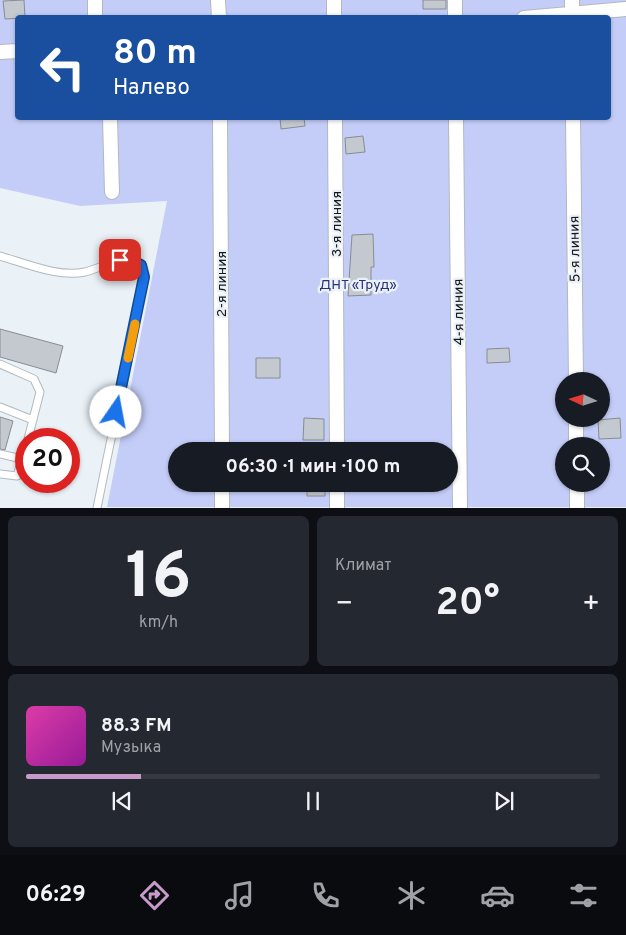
<!DOCTYPE html>
<html lang="ru">
<head>
<meta charset="utf-8">
<style>
	:root { --surface:#171b24; --page:#242831; --text:#f1f3f6; --muted:#9ea1a6; --line:#363941; --accent:#c89ac9 }
	body { margin:0; font-family:Overpass,sans-serif; background:var(--page); color:var(--text); height:100vh; display:flex; flex-direction:column; font-size:19px; white-space:nowrap }
	* { box-sizing:border-box; margin:0 }
	p { font-size:16px; color:var(--muted) }
	.icon { flex:none; width:28px; height:28px; fill:none; stroke:currentColor; stroke-width:2; stroke-linecap:round; stroke-linejoin:round }
	.map { position:relative; height:508px; overflow:hidden }
	.drawer { display:flex; flex-direction:column; gap:8px; padding:8px; background:#0d0f14; flex:1 }
	.drawer>* { flex:none }
	.hud { position:absolute; left:15px; top:15px; width:596px; height:105px; border-radius:5px; box-shadow:0 1px 4px #0004; background:#1a4fa0; color:#fff; overflow:hidden }
	.needle { width:32px; rotate:274deg }
	.controls { position:absolute; left:555px; top:372px; display:grid; gap:10px }
	.controls a { display:grid; place-items:center; width:55px; height:55px; border-radius:50%; background:var(--surface); box-shadow:0 1px 4px #0004; font-size:25px }
	.speed { position:absolute; left:15px; top:428px; display:flex; gap:10px; font-size:25px; font-weight:700; text-align:center }
	.speed>* { display:grid; place-content:center; width:65px; height:65px; border-radius:50%; background:var(--surface); box-shadow:0 1px 4px #0004; line-height:1 }
	.speed .limit { border:8px solid #d22; background:#fff; color:#111 }
	.pin { position:absolute; display:grid; place-items:center; width:42px; height:42px; color:#fff; margin:-21px; border-radius:10px; box-shadow:0 2px 8px #0006 }
	.me { position:absolute; width:55px; margin:-28px; rotate:12deg; stroke-linejoin:round; filter:drop-shadow(0 0 4px #0008) }
	.turn { display:flex; align-items:center; gap:18px; height:105px; padding:0 15px; font-size:22px }
	.turn .icon { width:65px; height:65px; stroke-width:2.5 }
	.turn b { display:block; font-size:35px; line-height:42px }
	.big { font-size:38px; font-weight:700; line-height:1.1 }
	.drawer .card { flex:1; display:flex; flex-direction:column; justify-content:center; gap:8px; min-width:0; padding:0 18px; border-radius:8px; background:var(--page) }
	.drawer .dial { align-items:center; gap:0 }
	.dial b { font-size:65px; line-height:1 }
	.song { display:flex; align-items:center; gap:15px }
	.cover { width:60px; height:60px; border-radius:8px; background:linear-gradient(135deg,hsl(320 70% 55%),hsl(300 70% 35%)) }
	.played { height:5px; border-radius:2px; background:linear-gradient(90deg,var(--accent) 20%,var(--line) 20%) }
	.keys { display:flex; justify-content:space-around; direction:ltr }
	.heat { display:flex; justify-content:space-between; align-items:center; font-size:28px; direction:ltr }
	.drawer .tiles { flex:1; display:grid; gap:8px; grid-template-columns:1fr 1fr }
	.card:last-child { grid-column:span 2 }
	.trip { position:absolute; left:168px; top:442px; width:290px; height:50px; border-radius:25px; background:var(--surface); box-shadow:0 1px 4px #0004; font-weight:700; line-height:50px; text-align:center }
	.menu { display:flex; height:80px; justify-content:space-around; align-items:center; background:#090b0e; color:var(--muted) }
	.menu .icon { width:35px; height:35px }
	.menu .selected { color:var(--accent) }
	.menu b { font-size:22px; color:var(--text) }
	.map>svg:first-child { display:block }
	.green { fill:#c4cdf8; fill-rule:evenodd }
	.building { fill:#c4c9d0; stroke:#878c92 }
	.lines { fill:none; stroke-linecap:round; stroke-linejoin:round }
	.service-casing { stroke:#b1b9be; stroke-width:9 }
	.minor-casing { stroke:#b1b9be; stroke-width:16 }
	.service { stroke:#fff; stroke-width:7 }
	.minor { stroke:#fff; stroke-width:14 }
	.route-casing { stroke:#114b97; stroke-width:12 }
	.route { stroke:#1a73e8; stroke-width:9 }
	.slow { stroke:#f59e0b; stroke-width:9 }
	.labels { text-anchor:middle; stroke-width:4.5; stroke-linejoin:round; paint-order:stroke }
	.street-label { font-size:14px; fill:#16181a; stroke:#eaf2f8 }
	.park-label { font-size:14px; fill:#2b3079; stroke:#eaf2f8 }
</style>
</head>
<body>
<div class="map">
<svg width="626" height="508" viewBox="0 0 626 508">
	<rect width="100%" height="100%" fill="#eaf2f8"/>
	<path class="green" d="M0 0H626V507H107L167 201 80 206 0 188ZM18 18H609V118H18ZM564 381H601V419H564ZM564 446H601V484H564ZM176 451H449V484H176Z"/>
	<path class="building" d="M24 0 25 18 5 19 3 1Z
		M423 0H446V9H423Z
		M280 118H304L305 126 281 129Z
		M363 136 365 152 346 154 345 138Z
		M373 234 374 267H371V295L348 296 352 235Z
		M0 329 63 346 56 373 0 357Z
		M509 348 510 362 487 363V349Z
		M256 358H280V378H256Z
		M0 417 13 421 5 450 0 449Z
		M304 418 324 419V440H303Z
		M620 418 621 438 599 439 598 420Z
		M307 484H325V496H307Z"/>
	<g class="lines">
		<defs>
			<path id="service" d="M0 256C25 263 59 278 85 272 104 267 121 255 141 265L144 277 97 508
				M0 364 34 379 40 392 28 439
				M0 407 33 420
				M0 454 22 459
				M0 474 17 476 26 445"/>
			<path id="minor" d="M95 0V18
				M218 0 219 18
				M334 0V18
				M455 0V18
				M572 0V18
				M524 18 626 9
				M0 52 18 51
				M110 118 112 192
				M220 118 222 451
				M335 118 337 451
				M456 118 460 508
				M573 118 576 381
				M576 419V446
				M222 484V508
				M337 484V508
				M577 484V508"/>
		</defs>
		<use href="#service" class="service-casing"/>
		<use href="#minor" class="minor-casing"/>
		<use href="#service" class="service"/>
		<use href="#minor" class="minor"/>
	</g>
	<g class="lines">
		<defs>
			<path id="route" d="M116 412 144 277 141 265 133 261 120 260"/>
		</defs>
		<use href="#route" class="route-casing"/>
		<use href="#route" class="route"/>
		<path class="slow" d="M128 358 135 324"/>
	</g>
	<g class="labels">
		<g class="street-label">
			<text transform="translate(336 224) rotate(-90)" y="5">3-я линия</text>
			<text transform="translate(574 249) rotate(-91)" y="5">5-я линия</text>
			<text transform="translate(221 284) rotate(-90)" y="5">2-я линия</text>
			<text transform="translate(458 312) rotate(-91)" y="5">4-я линия</text>
		</g>
		<g class="park-label">
			<text x="358" y="289">ДНТ «Труд»</text>
		</g>
	</g>
</svg>
<div class="controls">
<a><svg class="needle" viewBox="-14 -14 28 28"><path d="M0-13l5 13h-10z" fill="#e53935"/><path d="M0 13l5-13h-10z" fill="#9ea1a6"/></svg></a>
<a><svg class="icon" aria-label="search" viewBox="0 0 24 24"><circle cx="10" cy="10" r="6"/><path d="M15 15l6 6"/></svg></a>
</div>
<div class="speed"><div class="limit">20</div></div>
<div class="pin" style="left:120px;top:260px;background:#d93025"><svg class="icon" aria-label="arrive" viewBox="0 0 24 24"><path d="M6 21V4h12l-3 4 3 4H6"/></svg></div>
<svg class="me" style="left:116px;top:412px" viewBox="-20 -20 40 40"><circle r="19" fill="#fff"/><path d="M0-13L10 11 0 6-10 11z" fill="#1a73e8"/></svg>
<div class="trip">06:30 · 1 мин · 100 m</div>
<div class="hud">
<div class="turn"><svg class="icon" aria-label="left" viewBox="0 0 24 24"><path d="M17 20v-9H6M10 6l-5 5 5 5"/></svg><div><b>80 m</b>Налево</div></div>
</div>
</div>
<section class="drawer">
<div class="tiles">
<div class="card dial"><b>16</b><p>km/h</p></div>
<div class="card"><p>Климат</p>
<div class="heat"><a>−</a><b class="big">20°</b><a>+</a></div>
</div>
<div class="card">
<div class="song"><i class="cover"></i><div><b>88.3 FM</b><p>Музыка</p></div></div>
<div class="played"></div>
<div class="keys"><svg class="icon" aria-label="previous" viewBox="0 0 24 24"><path d="M18 5L8 12l10 7zM5 5v14"/></svg><svg class="icon" aria-label="pause" viewBox="0 0 24 24"><path d="M8 5v14M16 5v14"/></svg><svg class="icon" aria-label="next" viewBox="0 0 24 24"><path d="M6 5l10 7-10 7zM19 5v14"/></svg></div>
</div>
</div>
</section>
<nav class="menu">
<b>06:29</b>
<svg class="icon selected" aria-label="directions" viewBox="0 0 24 24"><path d="M12 3l9 9-9 9-9-9zM9 14v-3h6M13 9l2 2-2 2"/></svg>
<svg class="icon" aria-label="music" viewBox="0 0 24 24"><path d="M9 18V5l10-2v13"/><circle cx="6" cy="18" r="3"/><circle cx="16" cy="16" r="3"/></svg>
<svg class="icon" aria-label="phone" viewBox="0 0 24 24"><path d="M5 4h4l2 5-3 2q2 4 5 5l2-3 5 2v4C11 20 4 13 5 4z"/></svg>
<svg class="icon" aria-label="climate" viewBox="0 0 24 24"><path d="M12 3v18M4 7l16 10M4 17L20 7"/></svg>
<svg class="icon" aria-label="car" viewBox="0 0 24 24"><path d="M5 17H2v-5l4-1 3-4h7l3 4 3 1v5h-3M9 17h6M6 11h13"/><circle cx="7" cy="17" r="2"/><circle cx="17" cy="17" r="2"/></svg>
<svg class="icon" aria-label="filters" viewBox="0 0 24 24"><path d="M4 7h16M4 17h16"/><circle cx="9" cy="7" r="2"/><circle cx="15" cy="17" r="2"/></svg>
</nav>
</body>
</html>
